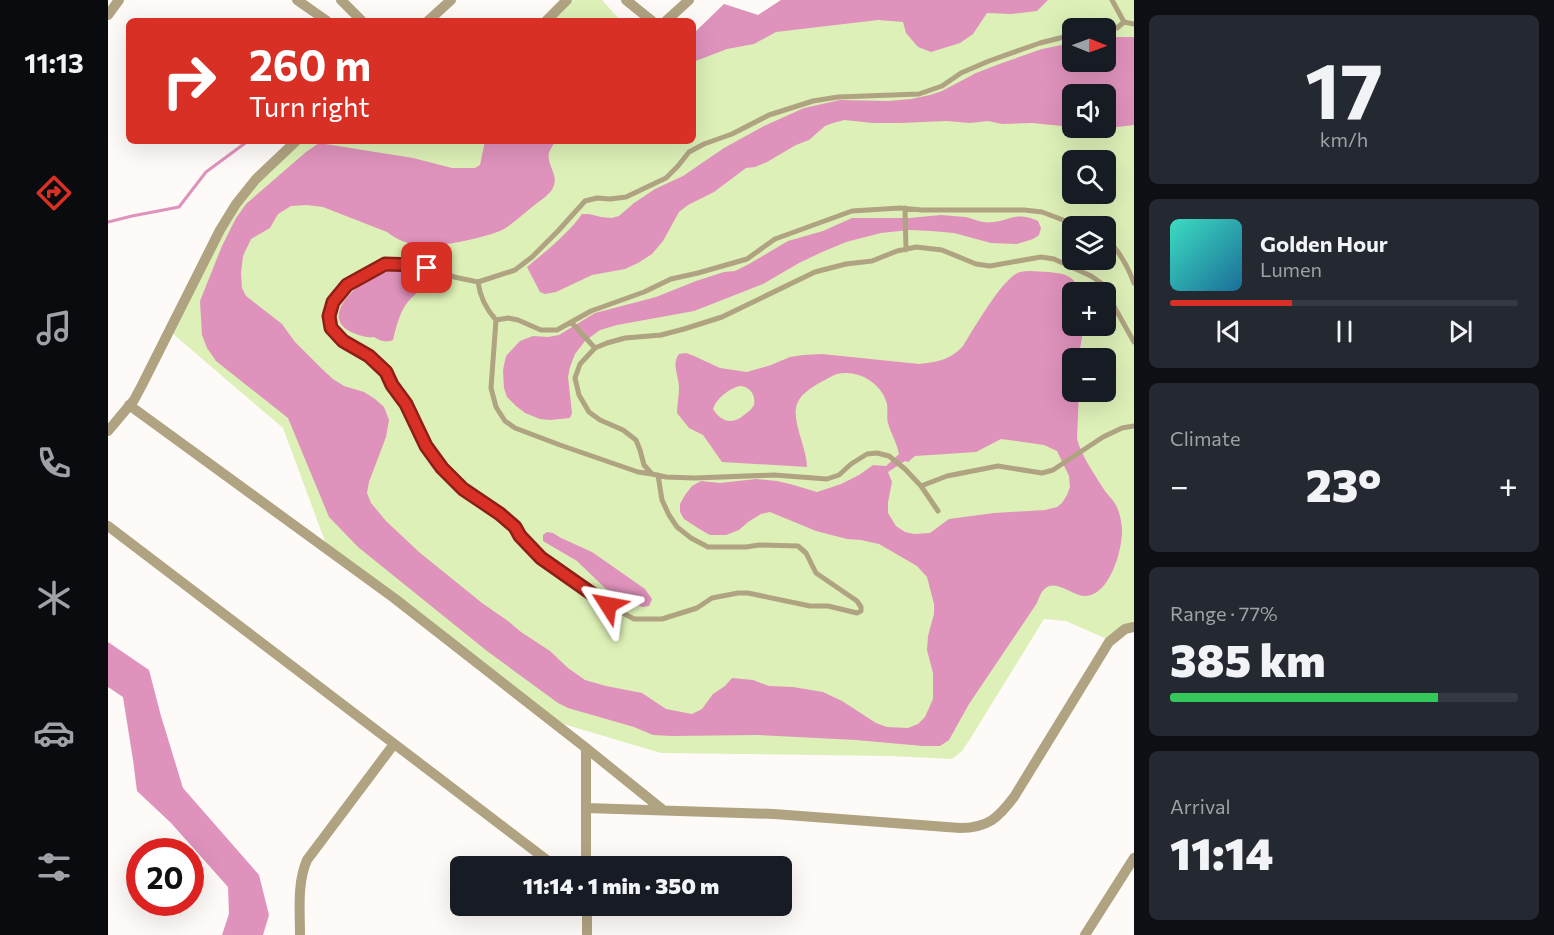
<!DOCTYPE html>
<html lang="en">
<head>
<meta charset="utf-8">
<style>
	:root { --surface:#171b24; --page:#242831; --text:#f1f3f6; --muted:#9ea1a6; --line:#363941; --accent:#d93025 }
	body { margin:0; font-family:Commissioner,sans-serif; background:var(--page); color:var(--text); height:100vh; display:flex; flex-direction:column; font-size:22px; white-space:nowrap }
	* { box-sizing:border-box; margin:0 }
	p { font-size:20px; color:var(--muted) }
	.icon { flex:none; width:33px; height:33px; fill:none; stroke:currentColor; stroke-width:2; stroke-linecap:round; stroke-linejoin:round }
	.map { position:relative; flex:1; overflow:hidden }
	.drawer { display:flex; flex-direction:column; gap:15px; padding:15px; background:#0d0f14; width:420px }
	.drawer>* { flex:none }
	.guide { position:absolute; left:18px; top:18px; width:570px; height:126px; border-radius:9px; box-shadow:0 6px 24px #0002; background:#d93025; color:#fff; overflow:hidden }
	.needle { width:39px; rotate:91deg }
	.fabs { position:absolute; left:954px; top:18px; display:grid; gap:12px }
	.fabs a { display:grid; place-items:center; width:54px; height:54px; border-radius:9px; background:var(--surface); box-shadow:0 6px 24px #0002; font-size:30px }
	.speed { position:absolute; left:18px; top:838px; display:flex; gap:12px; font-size:30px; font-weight:700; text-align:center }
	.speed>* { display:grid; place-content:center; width:78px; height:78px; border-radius:50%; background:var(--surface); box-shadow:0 6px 24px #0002; line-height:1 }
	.speed .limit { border:9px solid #d22; background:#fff; color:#111 }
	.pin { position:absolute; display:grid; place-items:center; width:51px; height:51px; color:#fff; margin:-26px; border-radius:12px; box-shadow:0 3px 9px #0006 }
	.me { position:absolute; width:66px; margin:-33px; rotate:304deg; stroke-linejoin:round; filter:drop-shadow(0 0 4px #0008) }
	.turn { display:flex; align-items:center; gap:21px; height:126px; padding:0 24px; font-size:27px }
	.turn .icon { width:78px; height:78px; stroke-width:2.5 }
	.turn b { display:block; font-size:42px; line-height:51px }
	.big { font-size:45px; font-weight:800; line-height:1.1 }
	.drawer .widget { flex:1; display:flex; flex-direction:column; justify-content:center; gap:9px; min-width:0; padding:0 21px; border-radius:9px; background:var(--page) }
	.drawer .dial { align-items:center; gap:0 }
	.dial b { font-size:78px; line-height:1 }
	.song { display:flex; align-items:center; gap:18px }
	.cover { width:72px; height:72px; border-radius:9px; background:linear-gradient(135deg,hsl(170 70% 55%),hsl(200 70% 35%)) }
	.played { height:6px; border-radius:3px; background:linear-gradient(90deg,var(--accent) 35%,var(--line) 35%) }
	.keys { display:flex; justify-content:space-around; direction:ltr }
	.heat { display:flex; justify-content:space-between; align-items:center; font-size:33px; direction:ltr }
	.charge { height:9px; border-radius:4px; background:linear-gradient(90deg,#34c759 77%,var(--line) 0) }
	.trip { position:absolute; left:342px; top:856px; width:342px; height:60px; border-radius:9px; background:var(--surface); box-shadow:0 6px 24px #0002; font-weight:800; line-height:60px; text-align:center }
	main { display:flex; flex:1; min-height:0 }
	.tab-bar { display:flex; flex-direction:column; width:108px; justify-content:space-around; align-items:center; background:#090b0e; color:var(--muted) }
	.tab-bar .icon { width:42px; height:42px }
	.tab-bar .current { color:var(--accent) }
	.tab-bar b { font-size:27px; color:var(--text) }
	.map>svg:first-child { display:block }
	.green { fill:#ddf0b7; fill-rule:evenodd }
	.water { fill:#df92bc; fill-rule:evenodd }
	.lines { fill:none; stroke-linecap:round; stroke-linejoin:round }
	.stream { stroke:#df92bc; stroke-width:3 }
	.service { stroke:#b0a382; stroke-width:5 }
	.minor { stroke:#b0a382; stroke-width:10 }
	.route-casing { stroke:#8d1f18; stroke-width:15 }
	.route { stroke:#d93025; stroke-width:10 }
</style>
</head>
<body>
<main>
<nav class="tab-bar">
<b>11:13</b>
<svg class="icon current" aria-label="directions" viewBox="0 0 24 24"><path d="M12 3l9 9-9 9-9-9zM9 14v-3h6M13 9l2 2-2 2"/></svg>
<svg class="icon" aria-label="music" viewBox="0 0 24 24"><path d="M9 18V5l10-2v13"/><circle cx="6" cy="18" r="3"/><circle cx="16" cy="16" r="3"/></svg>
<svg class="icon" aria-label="phone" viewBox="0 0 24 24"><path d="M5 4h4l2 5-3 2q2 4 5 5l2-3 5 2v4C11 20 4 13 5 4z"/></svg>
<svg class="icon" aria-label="climate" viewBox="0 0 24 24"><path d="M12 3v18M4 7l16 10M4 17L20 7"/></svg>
<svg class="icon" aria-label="car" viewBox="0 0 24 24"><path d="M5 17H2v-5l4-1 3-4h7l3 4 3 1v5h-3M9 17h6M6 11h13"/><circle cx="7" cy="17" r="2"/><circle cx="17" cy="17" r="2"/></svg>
<svg class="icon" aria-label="filters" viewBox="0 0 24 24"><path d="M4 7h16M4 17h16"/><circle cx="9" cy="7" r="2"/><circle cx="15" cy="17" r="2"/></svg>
</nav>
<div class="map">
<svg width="1026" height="935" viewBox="0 0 1026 935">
	<rect width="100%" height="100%" fill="#fefaf7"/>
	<path class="green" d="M465 0H494L513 21H443Z
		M673 0H1026V623L999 639 958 621 936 619 862 739 854 751 844 759 783 756 553 753 452 723 218 544 175 428 64 333 114 234 139 194 194 141H585V34L616 4 650 15ZM964 28H998V62H964ZM964 94H998V128H964ZM964 160H998V194H964ZM964 226H998V260H964ZM964 292H998V326H964ZM964 358H998V392H964Z"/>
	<path class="water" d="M673 0H940L929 11 903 14 879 13 865 34 852 43 823 52 810 47 798 33 795 22 770 20 668 32 646 44 619 49 585 62V34L616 4 650 15Z
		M998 37H1026V125L1001 128H974H998V94H964V127L924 123 894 124 880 121 862 123 838 121 793 123H765L736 120 725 123 717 126 701 140 688 145 659 162 647 167 638 168 606 192 580 205 571 212 555 241 544 254 530 263 517 269 484 275 448 292 437 294 432 292 419 267C438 251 459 235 474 214H481L493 217 504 218 511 216 526 203 547 189 575 176 616 148 656 126 696 108 732 100 780 101 803 99 822 95 834 91 868 73 894 63 934 49 964 43V62H998Z
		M377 141H448C445 145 442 149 441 153 438 163 450 174 446 185 444 194 431 201 424 207 414 215 405 224 394 230 380 237 329 248 313 246 300 244 289 240 279 232L215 207 199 205 183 206 170 214 162 228 143 239 135 256 133 273 134 288 138 296 174 324 187 342 214 369 225 379 236 386 256 392 267 399 276 407 281 420 278 437 261 482 259 493 263 503 278 521 311 552 374 603 400 621 413 632 442 651 460 668 477 680 498 686 534 693 558 709 584 714 594 709 605 694 617 686 624 678 645 680 661 686 685 687 715 692 734 701 768 723 779 727 800 728 810 724 817 717 825 699V673L819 650 820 636 826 614V604L819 577 809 566 771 544 753 540 739 539 708 531 662 512 653 514 640 522 631 530 618 535H602L593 530 576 519 572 512V504L577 495 584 486 593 481 612 483 648 479 669 481 682 484 709 492 733 484 751 475 765 465 778 466 791 454C789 443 783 434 780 423 778 416 781 408 778 401 772 382 749 369 729 374 725 375 721 378 717 380 707 385 693 393 689 404 683 421 699 448 699 467L614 462 595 435 581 428 569 413C569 405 571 396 571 388 571 376 563 364 571 354L578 353 586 356 612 368 639 372 663 365 682 357 695 355 714 354 811 364C830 362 842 360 855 346 866 329 894 278 912 272 922 270 931 272 940 272 959 274 964 275 974 292H964V326H976L972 349 971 358H964V392H971L969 439C974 457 987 475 997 491 1000 495 1003 498 1006 502 1011 509 1013 519 1014 528 1015 549 1002 595 978 596 960 596 940 568 929 603L861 704 841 740 832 746H815L748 740 649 735 564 736 545 735 526 727 460 708 450 703 379 651 250 547 221 517 180 418 108 361 99 348 94 335 92 301 114 246 128 218 138 204 198 152 211 143 305 158 344 168H367L372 165ZM631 386C641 386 648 394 646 405 644 409 640 412 636 415 625 425 613 422 605 409 609 398 619 390 631 386ZM893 439 936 445 949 451 961 476 962 487 959 495 954 503 949 507 937 510 886 513 841 519 822 533 806 534 797 532 788 526 780 513V502L784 482 780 472 797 461 800 462 807 456 868 452Z
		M833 215C841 216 849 216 857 217 863 218 869 221 875 222 899 225 904 209 930 221L933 228 931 235 925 239 909 244 883 243 846 233 823 231 801 230 773 233 738 242 712 253 691 263 655 284 586 311 509 325 492 330 477 341 467 354 462 367 460 377 464 413 462 418 442 420 432 419 417 413 408 406 399 397 396 388 395 370 398 356 412 341 425 336 440 337 451 335 487 313 548 297 588 281 616 272 627 271 641 264 680 241 715 231 744 218H801Z
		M290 270C301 271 312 270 320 279L319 287C295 299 291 316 285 340 278 343 272 341 266 337 259 338 254 336 248 334 207 320 249 282 271 274 277 272 284 271 290 270Z
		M439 532 445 533 453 538 484 552 537 589 544 599 541 606 535 607 529 605 498 589 469 561 435 541V535Z
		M0 642 41 670 53 716 75 788 151 875 161 915 155 935H114L121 914 120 887 63 823 29 791 25 760 15 697 0 687Z"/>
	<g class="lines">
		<path class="stream" d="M0 222 24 216 71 207 98 172 140 141"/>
		<path class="service" d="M1004 0 1016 22 1026 24
			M998 30 1009 28 1016 22
			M797 208 798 250
			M998 239C1011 250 1020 267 1026 283
			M370 282 346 277 333 271 308 265 277 264 239 285 225 302 221 316 223 329 235 341 261 356 278 372 284 385 298 404 318 446 334 468 355 490 392 514 407 527 412 536 433 558 500 605 526 619H554L589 608 604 598 630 593H640L702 606H720L749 613 753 611V607L749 601 708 573 698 553 690 546 651 545 638 547H600L583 538 569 527 561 515 554 500 550 475
			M388 320C378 309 372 297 370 282L407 270 424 257 450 231 477 201 489 198 502 199 518 197 558 178 570 166 581 152 596 144 624 134 661 115 705 101 730 97 811 94 834 86 853 73 881 61 932 43 964 35
			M463 322 487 348
			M544 474 530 472 452 445 407 428 397 421 388 407 383 388 388 320 400 318 410 320 433 330H449L483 311 536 292 563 279 590 273 639 259 667 239 744 211 792 208 814 210H916L934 212 971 226
			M813 486 839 476 890 466 934 473 945 470 995 437 1014 428 1026 426
			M830 511 813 486 797 469 781 456 769 453 759 454 743 464 731 475 719 479 666 475 586 478 558 477 544 474 536 465 532 450 528 440 515 430 492 420 481 412 471 395 467 378 472 364 487 348 499 343 517 338 553 335 576 329 614 317 707 272 738 264 764 261 789 251 808 247 834 250 868 264 882 266 933 257 946 259 983 276 993 283 1026 342"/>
		<path class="minor" d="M189 0 219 21
			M233 0 254 21
			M518 0 544 21
			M0 15 11 0
			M320 21 343 0
			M438 21 459 0
			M558 21 581 0
			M21 405 286 598 478 748 555 810
			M0 431 26 400 34 385 112 230 128 204 148 179 188 141
			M0 526 448 867
			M478 748V867
			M478 808 666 814 852 828C880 828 890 818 906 797L1001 642 1017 629 1026 627
			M479 906V935
			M192 935C192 910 189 883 199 860L286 744
			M977 935 1026 858"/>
	</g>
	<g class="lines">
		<defs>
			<path id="route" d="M319 268 308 265 277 264 239 285 225 302 221 316 223 328 235 341 261 356 278 372 284 385 298 404 318 446 334 468 355 489 392 514 407 527 412 536 433 558 500 605"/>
		</defs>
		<use href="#route" class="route-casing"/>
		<use href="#route" class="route"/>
	</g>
</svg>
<div class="fabs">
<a><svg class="needle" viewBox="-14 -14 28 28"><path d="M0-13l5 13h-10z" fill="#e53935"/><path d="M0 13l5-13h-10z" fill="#9ea1a6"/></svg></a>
<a><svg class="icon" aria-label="sound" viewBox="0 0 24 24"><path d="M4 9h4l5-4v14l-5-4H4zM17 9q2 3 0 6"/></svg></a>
<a><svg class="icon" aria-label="search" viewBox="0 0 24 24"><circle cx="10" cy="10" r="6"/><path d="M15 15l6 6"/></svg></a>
<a><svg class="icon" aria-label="layers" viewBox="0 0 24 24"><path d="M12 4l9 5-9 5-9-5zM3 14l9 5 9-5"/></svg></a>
<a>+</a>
<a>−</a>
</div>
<div class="speed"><div class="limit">20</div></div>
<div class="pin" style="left:319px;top:268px;background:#d93025"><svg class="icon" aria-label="arrive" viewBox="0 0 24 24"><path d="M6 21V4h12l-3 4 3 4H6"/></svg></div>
<svg class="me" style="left:500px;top:605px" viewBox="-20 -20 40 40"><path d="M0-17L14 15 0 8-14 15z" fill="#d93025" stroke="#fff" stroke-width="4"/></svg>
<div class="trip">11:14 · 1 min · 350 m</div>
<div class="guide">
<div class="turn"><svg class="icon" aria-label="right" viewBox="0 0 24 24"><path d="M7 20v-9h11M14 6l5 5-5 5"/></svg><div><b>260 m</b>Turn right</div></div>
</div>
</div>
<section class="drawer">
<div class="widget dial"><b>17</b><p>km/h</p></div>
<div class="widget">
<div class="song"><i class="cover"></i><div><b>Golden Hour</b><p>Lumen</p></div></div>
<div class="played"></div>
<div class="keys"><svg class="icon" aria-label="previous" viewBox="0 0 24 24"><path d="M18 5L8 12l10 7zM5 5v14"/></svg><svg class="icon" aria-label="pause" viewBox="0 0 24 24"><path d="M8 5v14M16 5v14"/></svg><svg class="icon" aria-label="next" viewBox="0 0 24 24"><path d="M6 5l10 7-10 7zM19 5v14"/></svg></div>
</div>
<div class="widget"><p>Climate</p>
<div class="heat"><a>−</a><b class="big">23°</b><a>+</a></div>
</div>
<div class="widget"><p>Range · 77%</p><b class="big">385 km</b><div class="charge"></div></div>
<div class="widget"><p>Arrival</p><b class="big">11:14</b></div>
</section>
</main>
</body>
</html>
